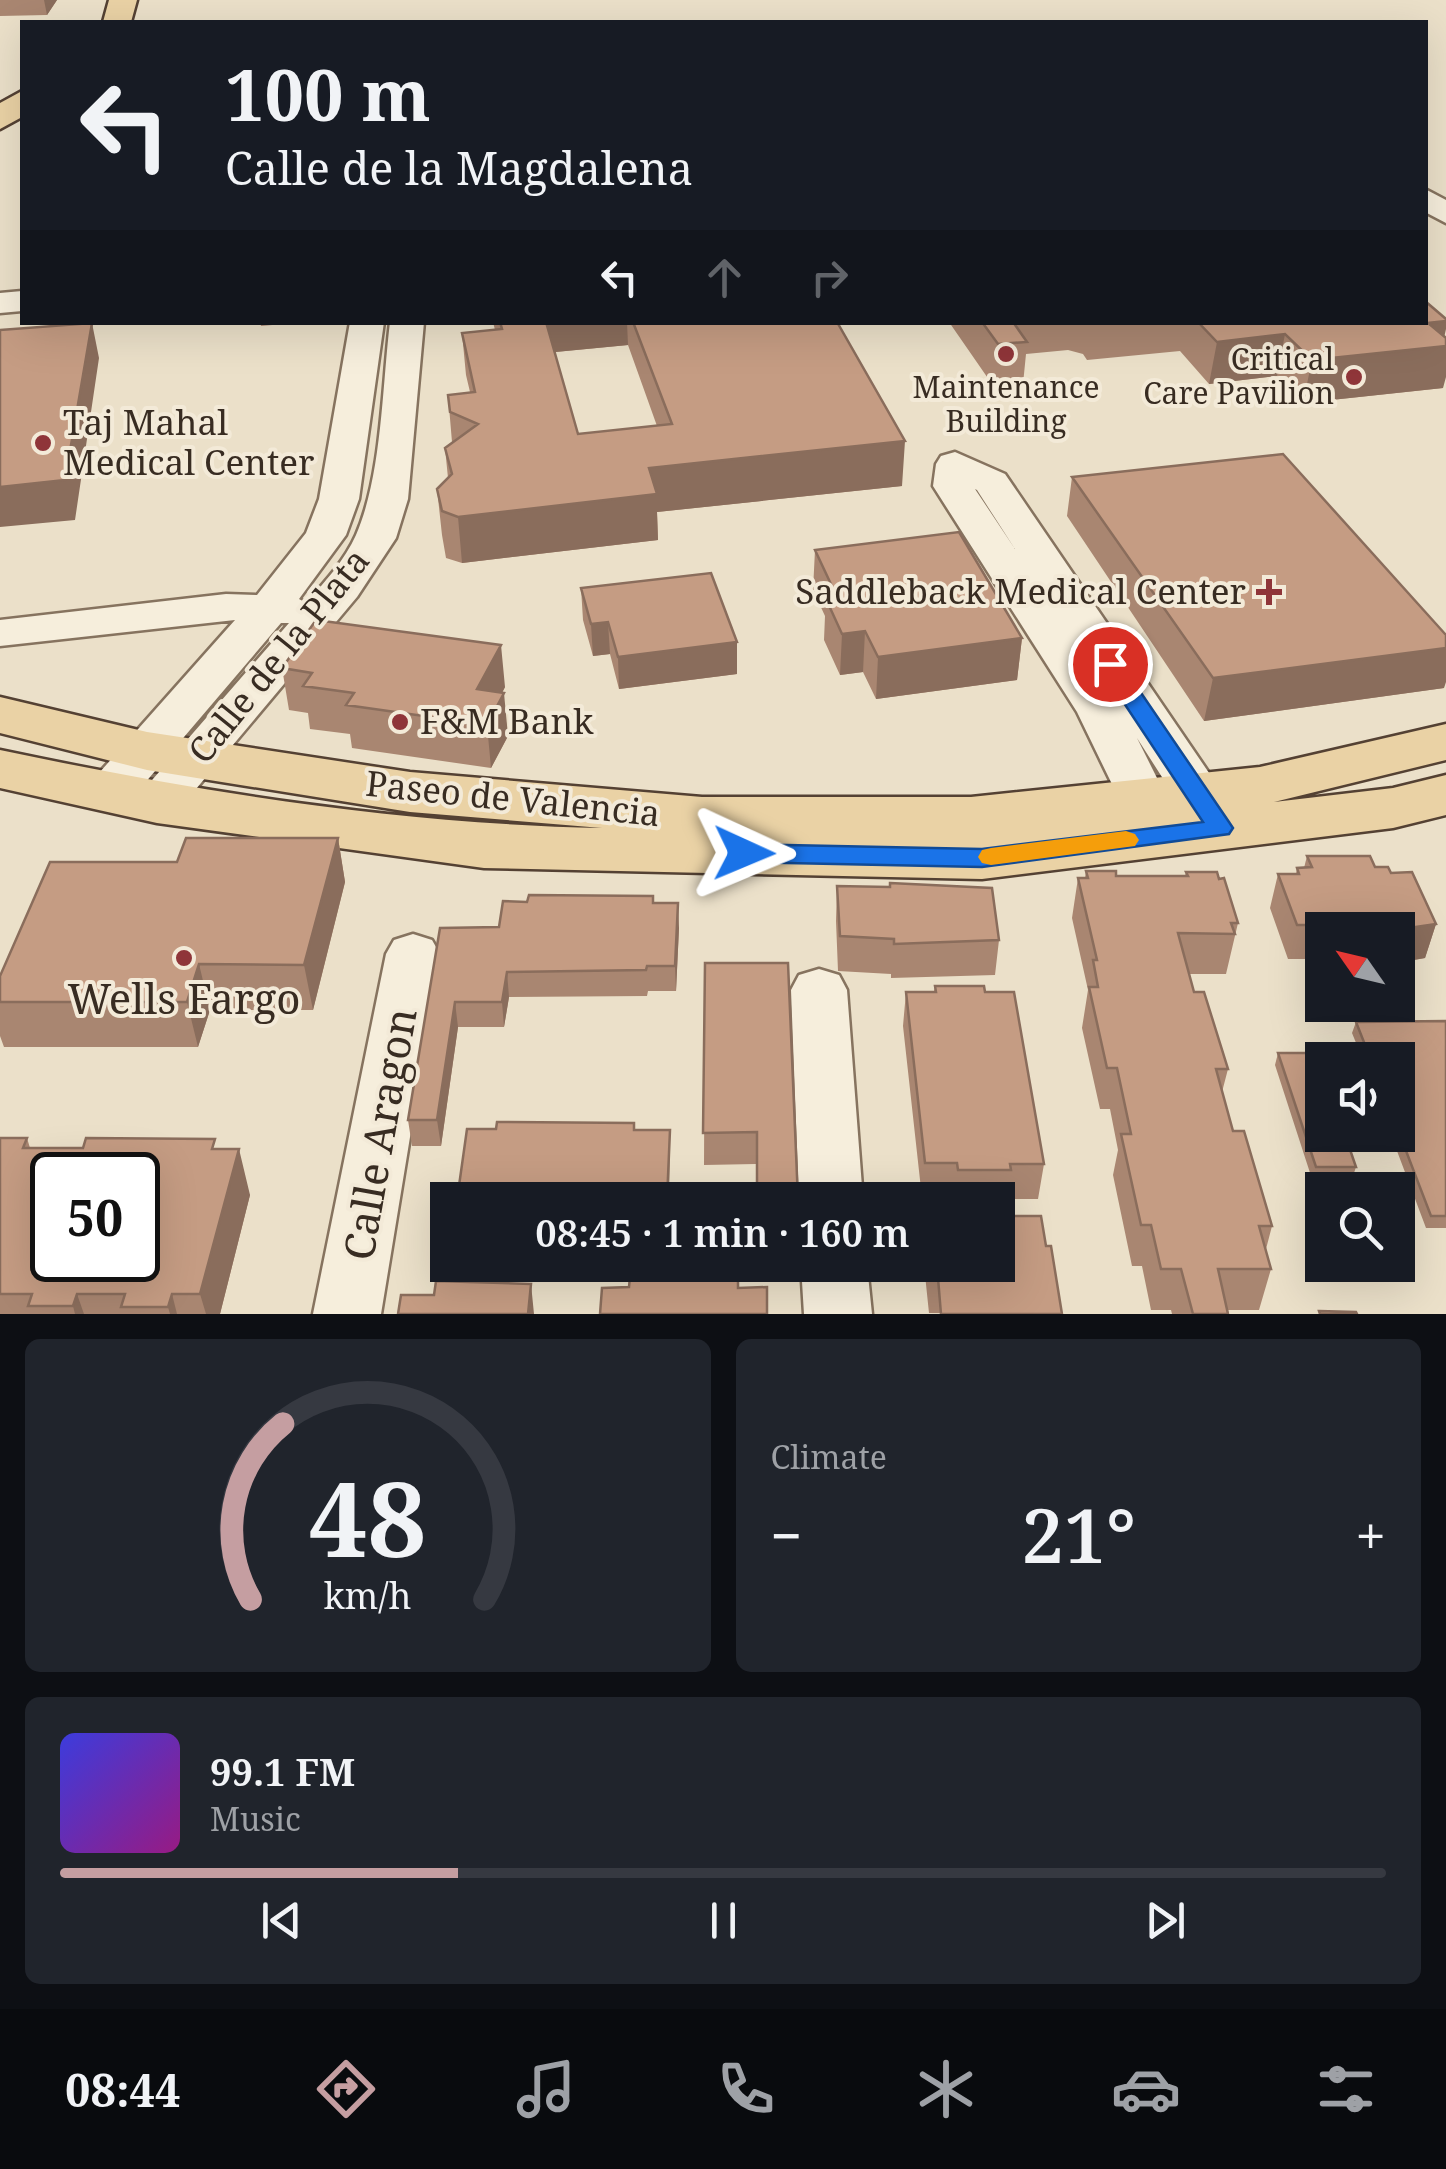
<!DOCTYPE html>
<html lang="en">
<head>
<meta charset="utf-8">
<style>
	:root { --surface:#171b24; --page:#20242c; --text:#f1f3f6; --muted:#9ea1a6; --line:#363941; --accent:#c59ea1 }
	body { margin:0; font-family:"Noto Serif",serif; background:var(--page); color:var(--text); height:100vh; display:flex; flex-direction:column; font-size:38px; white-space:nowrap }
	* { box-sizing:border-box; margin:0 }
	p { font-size:32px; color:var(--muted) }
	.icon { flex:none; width:55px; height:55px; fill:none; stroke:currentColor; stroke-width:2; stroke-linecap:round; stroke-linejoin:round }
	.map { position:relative; height:1314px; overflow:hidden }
	.drawer { display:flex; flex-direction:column; gap:25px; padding:25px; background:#0d0f14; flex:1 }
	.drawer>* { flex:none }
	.hud { position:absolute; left:20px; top:20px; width:1408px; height:305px; border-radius:0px; box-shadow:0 10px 40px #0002; background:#171b24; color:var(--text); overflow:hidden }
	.needle { width:65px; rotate:304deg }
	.tools { position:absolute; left:1305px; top:912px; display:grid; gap:20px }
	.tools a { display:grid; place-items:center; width:110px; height:110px; border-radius:0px; background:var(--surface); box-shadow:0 10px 40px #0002; font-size:50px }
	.speed { position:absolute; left:30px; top:1152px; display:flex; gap:20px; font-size:50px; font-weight:700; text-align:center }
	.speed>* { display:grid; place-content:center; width:130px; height:130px; border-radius:50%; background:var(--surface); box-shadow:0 10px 40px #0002; line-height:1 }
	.speed .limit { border:5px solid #111; border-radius:15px; background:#fff; color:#111 }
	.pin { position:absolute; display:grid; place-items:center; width:85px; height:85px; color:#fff; margin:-42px; border:5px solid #fff; border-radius:50%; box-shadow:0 2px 10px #0007 }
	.me { position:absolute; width:110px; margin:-55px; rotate:91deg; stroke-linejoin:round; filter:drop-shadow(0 0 8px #0008) }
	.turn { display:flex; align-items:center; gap:35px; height:210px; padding:0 40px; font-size:45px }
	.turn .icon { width:130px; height:130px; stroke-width:2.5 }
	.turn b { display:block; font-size:70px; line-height:85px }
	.lanes { display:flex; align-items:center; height:95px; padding:0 40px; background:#0003; justify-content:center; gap:50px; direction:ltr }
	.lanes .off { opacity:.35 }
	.big { font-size:75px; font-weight:600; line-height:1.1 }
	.drawer .tile { flex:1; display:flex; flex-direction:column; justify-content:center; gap:15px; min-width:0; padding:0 35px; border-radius:15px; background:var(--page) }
	.drawer .dial { align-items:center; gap:0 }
	.dial svg { height:260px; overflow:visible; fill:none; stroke:var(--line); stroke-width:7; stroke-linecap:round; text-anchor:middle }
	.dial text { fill:var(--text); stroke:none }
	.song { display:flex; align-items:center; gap:30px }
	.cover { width:120px; height:120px; border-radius:15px; background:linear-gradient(135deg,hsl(240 70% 55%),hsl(310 70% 35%)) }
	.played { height:10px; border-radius:5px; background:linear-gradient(90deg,var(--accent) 30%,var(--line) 30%) }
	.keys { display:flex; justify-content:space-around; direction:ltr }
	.heat { display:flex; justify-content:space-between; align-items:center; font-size:55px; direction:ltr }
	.drawer .tiles { flex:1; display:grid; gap:25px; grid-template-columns:1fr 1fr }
	.tile:last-child { grid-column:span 2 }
	.trip { position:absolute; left:430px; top:1182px; width:585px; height:100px; border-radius:0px; background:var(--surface); box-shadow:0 10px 40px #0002; font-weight:600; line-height:100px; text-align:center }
	.menu { display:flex; height:160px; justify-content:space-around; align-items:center; background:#090b0e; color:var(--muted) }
	.menu .icon { width:70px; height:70px }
	.menu .active { color:var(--accent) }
	.menu b { font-size:45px; color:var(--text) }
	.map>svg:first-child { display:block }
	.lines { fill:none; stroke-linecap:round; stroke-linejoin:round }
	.minor-casing { stroke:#86735f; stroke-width:5 }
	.major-casing { stroke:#544133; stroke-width:5 }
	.minor { fill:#f6eedc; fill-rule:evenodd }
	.major { fill:#ead2a5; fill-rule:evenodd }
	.wall { fill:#a98671; fill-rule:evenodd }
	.shaded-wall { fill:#8a6d5c }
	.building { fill:#c59c83; stroke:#8a6d5c; stroke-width:2.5; fill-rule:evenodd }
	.route { fill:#1a73e8; stroke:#114b97; stroke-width:2.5 }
	.slow { fill:#f59e0b }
	.poi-dot { fill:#8f3539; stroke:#f3ead8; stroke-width:4 }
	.labels { text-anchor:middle; stroke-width:8; stroke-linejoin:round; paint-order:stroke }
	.far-poi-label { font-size:30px; fill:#382c22; stroke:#f3ead8; text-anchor:end }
	.poi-label { font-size:35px; fill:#382c22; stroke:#f3ead8; text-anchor:start }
	.street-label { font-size:35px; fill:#382c22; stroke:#f3ead8 }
	.near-poi-label { font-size:42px; fill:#382c22; stroke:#f3ead8 }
	.near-street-label { font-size:42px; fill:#382c22; stroke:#f3ead8 }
</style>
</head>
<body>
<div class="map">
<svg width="1446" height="1314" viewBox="0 0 1446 1314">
	<rect width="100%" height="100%" fill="#ebe0c9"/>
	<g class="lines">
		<defs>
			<path id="minor" d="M1425 189 1446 200V223L1425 212Z
				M22 291V311L0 313V293Z
				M350 322H384L359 499 346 535 299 599 306 603C324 583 345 560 356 535 382 475 382 388 390 322H424L408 499 396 538 357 597 175 814 157 819 139 814 132 803 289 623H281L127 804 109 809 91 804 84 793 91 782 235 620 0 646V620L226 594 257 595 306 533 319 499Z
				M955 452 1005 474 1235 811 1242 823 1235 835 1217 840 1199 835 1137 738 1185 834 1178 846 1160 851 1142 846 1077 712 933 486 936 464 941 456ZM975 489 977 490 1015 549Z
				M413 934 432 940 440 954 381 1314H313L386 954 394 940Z
				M819 969 839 975 847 990 863 1200H799L791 990 799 975Z
				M801 1265H867L872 1314H804Z"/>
			<path id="major" d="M109 0H137L131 22H103Z
				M22 91V117L0 129V103Z
				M0 697 147 732 410 772 702 797H971L1260 767 1446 724V760L1274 802 1393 788 1446 775V815L1393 828 982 879 484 868 157 823 0 788V750C198 792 400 824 602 828L410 812 147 770 0 733Z"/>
		</defs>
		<use href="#minor" class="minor-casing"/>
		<use href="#major" class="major-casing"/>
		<use href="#minor" class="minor"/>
		<use href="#major" class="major"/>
	</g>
	<path class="wall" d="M0 0H57L47 15 0 16Z
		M260 322H307L261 326Z
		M493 322H837L902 486 657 512 658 540 462 563 446 558 442 535 437 489 448 478 445 448 452 442 448 395 470 392 466 375 462 333 495 330ZM628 345 657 426 578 434 555 352Z
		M949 322H1425L1444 337 1443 388 1303 403 1277 376 1209 384 1180 351 1087 360 1083 354 1068 350 1026 354 1023 384 994 387Z
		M1072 477 1444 688 1204 721 1067 516Z
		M815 550 1022 638 1017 680 876 699 863 672 840 675 824 640 825 616 813 590Z
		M581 588 737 642V674L619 689 610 654 593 656 583 620Z
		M282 668 505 687 502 693 508 736 491 768 352 748 350 734 310 729 308 713 289 710Z
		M338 838 345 882 313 1010H210L198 1047H4L0 1036V976L177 862Z
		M1307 856 1375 867 1391 873 1436 924 1425 958 1402 962 1398 976V930H1322V966H1313L1310 959H1288L1270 908 1278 874H1296L1297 868H1304Z
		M1086 871 1116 876H1185L1186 872 1238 923 1226 974H1189L1194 992 1228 1069 1222 1092 1233 1131 1272 1226 1266 1249 1271 1269 1259 1310H1228L1229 1314H1172L1171 1310H1151L1142 1266H1132L1113 1175 1118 1150 1110 1109H1100L1082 1028 1088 990 1072 918 1078 878H1085Z
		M837 886 999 940 995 975 891 978V974L838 971 836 921Z
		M527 902 653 903 679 928 676 991H648L647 996 509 997 504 1027H458L441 1146H412L408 1120 440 928 499 927Z
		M705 963 798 1200H756V1164L704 1165Z
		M935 986 1044 1164 1038 1199H1007L1006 1205H998V1200H953V1198H922L903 1026 906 992H934Z
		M1446 1021V1228H1426L1391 1135H1398V1060H1363L1352 1033 1356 1022Z
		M1278 1053 1356 1167 1352 1179H1312L1275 1065Z
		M0 1138H27L30 1148 218 1149 250 1195 220 1314H0Z
		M1046 1246 1062 1314 929 1313 924 1265H998Z"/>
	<path class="shaded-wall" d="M44 0H57L47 15Z
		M1446 321V329L1442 347 1446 346V377L1443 388 1303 403 1312 360 1428 323Z
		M543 322H627L628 345 545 353Z
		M92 323 99 358 75 520 0 527V487Z
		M1285 334 1277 376 1209 384 1217 342Z
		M905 441 902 486 657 512 658 540 462 563 458 517 649 468Z
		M608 622 610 654 593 656 591 624Z
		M865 631 863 672 840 675 842 634Z
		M1022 638 1017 680 876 699 878 657Z
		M737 642V674L619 689 618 657Z
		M501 645 505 687 485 725 477 689Z
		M1446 648V682L1444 688 1204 721 1213 678Z
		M504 693 508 736 491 768 487 725Z
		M338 838 345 882 313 1010 304 965Z
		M678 903 679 928 676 991 675 966Z
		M1436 924 1425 958 1402 962 1408 943 1402 929Z
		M199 964 210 1010 198 1047 187 1002Z
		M507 972 509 997 504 1027 502 1002Z
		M455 1002 458 1027 441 1146 437 1120Z
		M670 1130 669 1200H667Z
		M239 1149 250 1195 220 1314H206L200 1294Z
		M531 1284 534 1314H528Z
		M77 1294 84 1314H75L73 1306Z
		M172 1294 177 1314H170L168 1307Z"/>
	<path class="building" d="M1425 301 1446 319V321L1428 323 1446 338V346L1312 360 1285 334 1217 342 1198 322H1425Z
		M500 322H546L578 434 672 424 633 322H837L905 441 649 468 657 494 458 517 442 511 437 489 452 474 445 448 478 424 450 412 448 395 475 392 462 333 502 329Z
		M982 322H1013L1027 342 998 344Z
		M92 323 65 480 0 487V330Z
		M1283 454 1446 635V648L1213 678 1072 477Z
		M959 532 1022 638 878 657 865 631 842 634 826 599 837 597 815 550Z
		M711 573 737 642 618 657 608 622 591 624 581 588Z
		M316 620 501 645 477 689 504 693 487 725 346 705 354 693 303 686 312 673 282 668Z
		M186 838H338L304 965 199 964 187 1002H0V976L50 862H177Z
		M1307 856H1370L1375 867H1388L1391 873 1412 872 1436 924 1402 929 1408 943H1398V930H1322V931L1319 925H1297L1278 874H1299L1297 868 1312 867Z
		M1086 871H1116V876H1188L1186 872H1217L1219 879 1224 878 1238 923H1231L1235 934 1178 933 1194 992H1204L1228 1069H1216L1233 1131H1244L1272 1226H1259L1271 1269H1218L1228 1314H1193L1181 1269H1161L1151 1225H1141L1121 1134H1131L1117 1068H1107L1089 987H1098L1093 960H1097L1078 878H1088Z
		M890 883 992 888 999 940 894 944V939L840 936 837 886 890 887Z
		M529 895 653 896V903H678L675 966H647L646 970 507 972 502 1002H455L437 1120H408L440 928 499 927 503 901 527 902Z
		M705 963H788L798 1200H757V1132L703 1133Z
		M935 986H984L985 992H1014L1044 1164H1010L1011 1170H958L957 1163H925L906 992H936Z
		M1446 1021V1216H1431L1398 1130V1060H1371L1356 1022Z
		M1278 1053H1316L1322 1073V1135H1345L1356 1167H1316Z
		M497 1122 634 1123V1130H670L667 1200H457L467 1129H496Z
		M0 1138H27L23 1148H83L86 1138 215 1139 212 1149H239L200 1294H172L168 1307H121L125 1294H77L73 1306H28L32 1294H0ZM52 1175H138V1260H52Z
		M998 1216H1041L1046 1246H1051L1062 1314H941L938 1278H933L932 1265H998Z
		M630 1276H738V1288L767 1287V1314H600L602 1288 629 1287Z
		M436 1281 531 1284 528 1314H398L401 1295H434Z
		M1319 1311 1356 1312 1357 1314H1320Z"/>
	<path class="route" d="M1110 657 1118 659 1229 822 1233 828 1229 834 982 867 744 862 735 859 731 853 735 847 744 844 982 849 1203 822 1098 664Z"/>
	<path class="slow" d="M1126 831 1135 834 1139 840 1135 846 991 865 982 863 978 857 982 850 991 848Z"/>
	<g class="poi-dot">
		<circle cx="1006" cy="354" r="10"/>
		<circle cx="1354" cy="377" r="10"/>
		<circle cx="43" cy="443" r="10"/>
		<path d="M1264 577h10v10h10v10h-10v10h-10v-10h-10v-10h10z"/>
		<circle cx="400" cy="722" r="10"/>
		<circle cx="184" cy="958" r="10"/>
	</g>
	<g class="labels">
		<g class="far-poi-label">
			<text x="1334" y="370">Critical<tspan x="1334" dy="34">Care Pavilion</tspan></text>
			<text x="1006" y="398" text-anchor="middle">Maintenance<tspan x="1006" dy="34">Building</tspan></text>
		</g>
		<g class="poi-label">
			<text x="63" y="435">Taj Mahal<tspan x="63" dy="40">Medical Center</tspan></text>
			<text x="1246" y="604" text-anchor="end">Saddleback Medical Center</text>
			<text x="420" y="734">F&amp;M Bank</text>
		</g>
		<g class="street-label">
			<text transform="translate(279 656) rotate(-51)" y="12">Calle de la Plata</text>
			<text transform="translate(513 799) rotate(6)" y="12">Paseo de Valencia</text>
		</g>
		<g class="near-poi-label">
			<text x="184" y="1014">Wells Fargo</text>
		</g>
		<g class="near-street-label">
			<text transform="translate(380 1134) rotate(-80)" y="15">Calle Aragon</text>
		</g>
	</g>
</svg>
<div class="tools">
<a><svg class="needle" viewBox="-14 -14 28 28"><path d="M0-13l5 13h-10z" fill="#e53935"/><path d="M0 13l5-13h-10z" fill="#9ea1a6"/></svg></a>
<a><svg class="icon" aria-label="sound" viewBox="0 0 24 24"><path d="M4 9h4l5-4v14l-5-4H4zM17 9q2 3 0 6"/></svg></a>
<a><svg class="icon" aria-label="search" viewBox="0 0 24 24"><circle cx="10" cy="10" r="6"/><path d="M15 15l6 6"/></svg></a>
</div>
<div class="speed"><div class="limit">50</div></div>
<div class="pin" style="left:1110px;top:664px;background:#d93025"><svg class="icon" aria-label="arrive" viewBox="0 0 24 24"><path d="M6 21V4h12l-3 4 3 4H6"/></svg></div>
<svg class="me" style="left:744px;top:853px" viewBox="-20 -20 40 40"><path d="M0-17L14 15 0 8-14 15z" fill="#1a73e8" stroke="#fff" stroke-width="4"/></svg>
<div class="trip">08:45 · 1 min · 160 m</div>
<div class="hud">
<div class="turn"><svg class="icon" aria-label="left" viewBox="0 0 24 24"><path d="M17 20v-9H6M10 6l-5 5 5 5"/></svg><div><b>100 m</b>Calle de la Magdalena</div></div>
<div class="lanes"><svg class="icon" aria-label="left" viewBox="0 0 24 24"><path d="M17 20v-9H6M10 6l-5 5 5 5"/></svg><svg class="icon off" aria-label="ahead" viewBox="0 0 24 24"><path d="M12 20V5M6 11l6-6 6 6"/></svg><svg class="icon off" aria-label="right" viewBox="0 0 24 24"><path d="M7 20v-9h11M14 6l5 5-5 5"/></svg></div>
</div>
</div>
<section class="drawer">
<div class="tiles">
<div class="tile dial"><svg viewBox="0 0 100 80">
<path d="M14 69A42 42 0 1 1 86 69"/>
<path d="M14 69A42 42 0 0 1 24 15" stroke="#c59ea1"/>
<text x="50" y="56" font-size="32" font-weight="700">48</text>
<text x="50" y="72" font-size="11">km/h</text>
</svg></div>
<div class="tile"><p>Climate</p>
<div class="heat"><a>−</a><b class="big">21°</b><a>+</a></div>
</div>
<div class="tile">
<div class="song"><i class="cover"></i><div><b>99.1 FM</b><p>Music</p></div></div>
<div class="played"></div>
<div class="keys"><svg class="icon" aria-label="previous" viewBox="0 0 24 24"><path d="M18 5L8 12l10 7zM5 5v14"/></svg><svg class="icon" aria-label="pause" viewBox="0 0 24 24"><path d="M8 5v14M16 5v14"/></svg><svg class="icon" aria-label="next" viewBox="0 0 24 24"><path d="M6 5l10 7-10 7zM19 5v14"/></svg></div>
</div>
</div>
</section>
<nav class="menu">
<b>08:44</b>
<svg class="icon active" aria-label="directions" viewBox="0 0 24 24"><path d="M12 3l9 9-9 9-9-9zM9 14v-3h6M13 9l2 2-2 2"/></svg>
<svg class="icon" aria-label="music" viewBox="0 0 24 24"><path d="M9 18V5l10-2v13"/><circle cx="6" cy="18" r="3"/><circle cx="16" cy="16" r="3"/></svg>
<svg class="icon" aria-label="phone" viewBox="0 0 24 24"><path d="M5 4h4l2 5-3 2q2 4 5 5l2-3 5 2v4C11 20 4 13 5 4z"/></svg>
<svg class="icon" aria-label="climate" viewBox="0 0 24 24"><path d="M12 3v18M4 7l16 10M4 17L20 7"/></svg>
<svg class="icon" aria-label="car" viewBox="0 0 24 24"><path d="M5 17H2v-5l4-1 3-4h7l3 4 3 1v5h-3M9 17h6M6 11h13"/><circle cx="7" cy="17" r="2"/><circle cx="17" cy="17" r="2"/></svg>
<svg class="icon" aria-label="filters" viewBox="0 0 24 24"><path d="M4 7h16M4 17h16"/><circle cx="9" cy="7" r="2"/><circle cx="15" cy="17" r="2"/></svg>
</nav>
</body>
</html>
